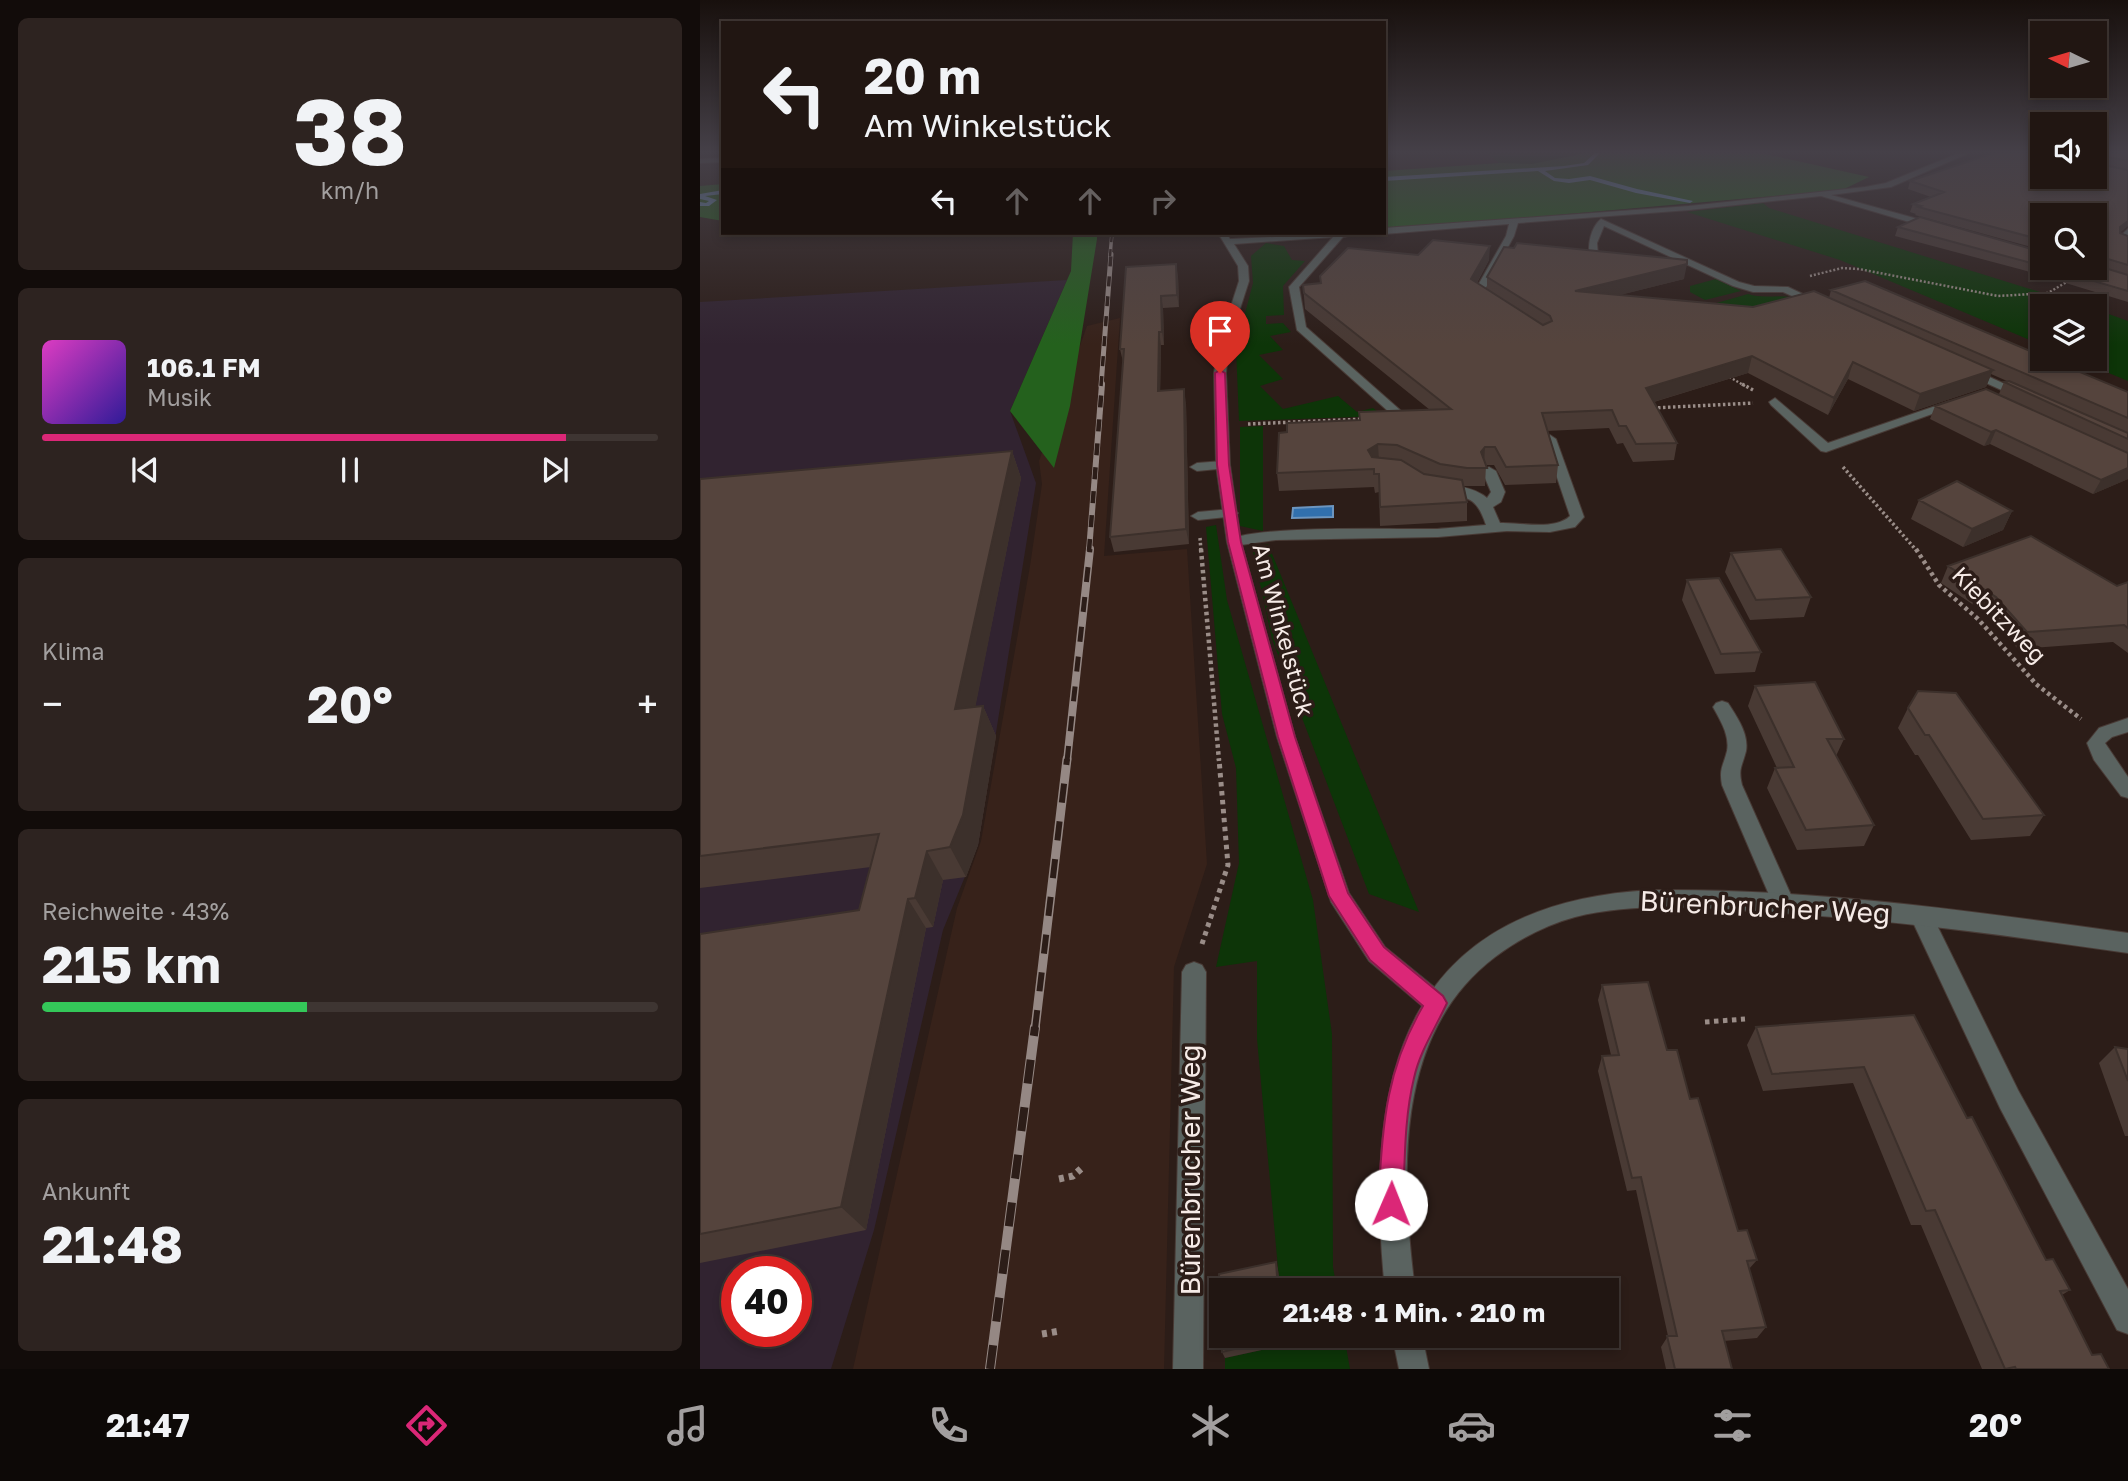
<!DOCTYPE html>
<html lang="de">
<head>
<meta charset="utf-8">
<style>
	:root { --surface:#211612; --page:#2d2320; --text:#f1f3f6; --muted:#a29f9f; --line:#3e3532; --accent:#db2777 }
	body { margin:0; font-family:"Golos Text",sans-serif; background:var(--page); color:var(--text); height:100vh; display:flex; flex-direction:column; font-size:26px; white-space:nowrap }
	* { box-sizing:border-box; margin:0 }
	p { font-size:23px; color:var(--muted) }
	.icon { flex:none; width:38px; height:38px; fill:none; stroke:currentColor; stroke-width:2; stroke-linecap:round; stroke-linejoin:round }
	.map { position:relative; flex:1; overflow:hidden }
	.details { display:flex; flex-direction:column; gap:18px; padding:18px; background:#120c0a; width:700px }
	.details>* { flex:none }
	.guide { position:absolute; left:21px; top:21px; width:665px; height:214px; border-radius:0px; box-shadow:0 4px 10px #0003,0 0 0 2px var(--line); background:#211612; color:var(--text); overflow:hidden }
	.needle { width:46px; rotate:275deg }
	.controls { position:absolute; left:1330px; top:21px; display:grid; gap:14px }
	.controls a { display:grid; place-items:center; width:77px; height:77px; border-radius:0px; background:var(--surface); box-shadow:0 4px 10px #0003,0 0 0 2px var(--line); font-size:35px }
	.speed { position:absolute; left:21px; top:1256px; display:flex; gap:14px; font-size:35px; font-weight:700; text-align:center }
	.speed>* { display:grid; place-content:center; width:91px; height:91px; border-radius:50%; background:var(--surface); box-shadow:0 4px 10px #0003,0 0 0 2px var(--line); line-height:1 }
	.speed .limit { border:10px solid #d22; background:#fff; color:#111 }
	.pin { position:absolute; display:grid; place-items:center; width:60px; height:60px; color:#fff; margin:-72px -30px; border-radius:50% 50% 50% 0; rotate:-45deg; box-shadow:0 0 7px #0007 }
	.pin .icon { rotate:45deg }
	.me { position:absolute; width:77px; margin:-38px; rotate:1deg; stroke-linejoin:round; filter:drop-shadow(0 0 5px #0008) }
	.turn { display:flex; align-items:center; gap:24px; height:147px; padding:0 28px; font-size:32px }
	.turn .icon { width:91px; height:91px; stroke-width:2.5 }
	.turn b { display:block; font-size:49px; line-height:60px }
	.lanes { display:flex; align-items:center; height:66px; padding:0 28px; background:#0003; justify-content:center; gap:35px; direction:ltr }
	.lanes .off { opacity:.35 }
	.big { font-size:52px; font-weight:700; line-height:1.1 }
	.details .widget { flex:1; display:flex; flex-direction:column; justify-content:center; gap:10px; min-width:0; padding:0 24px; border-radius:10px; background:var(--page) }
	.details .dial { align-items:center; gap:0 }
	.dial b { font-size:91px; line-height:1 }
	.song { display:flex; align-items:center; gap:21px }
	.cover { width:84px; height:84px; border-radius:10px; background:linear-gradient(135deg,hsl(310 70% 55%),hsl(250 70% 35%)) }
	.played { height:7px; border-radius:4px; background:linear-gradient(90deg,var(--accent) 85%,var(--line) 85%) }
	.keys { display:flex; justify-content:space-around; direction:ltr }
	.heat { display:flex; justify-content:space-between; align-items:center; font-size:38px; direction:ltr }
	.charge { height:10px; border-radius:5px; background:linear-gradient(90deg,#34c759 43%,var(--line) 0) }
	.trip { position:absolute; left:509px; top:1278px; width:410px; height:70px; border-radius:0px; background:var(--surface); box-shadow:0 4px 10px #0003,0 0 0 2px var(--line); font-weight:700; line-height:70px; text-align:center }
	.dock { display:flex; height:112px; justify-content:space-around; align-items:center; background:#0d0907; color:var(--muted) }
	.dock .icon { width:49px; height:49px }
	.dock .current { color:var(--accent) }
	.dock b { font-size:32px; color:var(--text) }
	main { display:flex; flex:1; min-height:0 }
	.map>svg:first-child { display:block }
	.built { fill:#37221a }
	.industrial { fill:#312330; fill-rule:evenodd }
	.green { fill:#0d3508 }
	.forest { fill:#24611d }
	.water { fill:#3170ae; stroke:#6c95bf; stroke-width:2 }
	.lines { fill:none; stroke-linecap:round; stroke-linejoin:round }
	.stream { fill:#6c95bf; fill-rule:evenodd }
	.service-casing { stroke:#483a35; stroke-width:2 }
	.minor-casing { stroke:#483a35; stroke-width:2 }
	.tertiary-casing { stroke:#483a35; stroke-width:2 }
	.path-far4 { stroke:#9a8d88; stroke-width:2.5; stroke-dasharray:2 2; stroke-linecap:butt }
	.path-far3 { stroke:#9a8d88; stroke-width:3.5; stroke-dasharray:2.5 2.5; stroke-linecap:butt }
	.path-far2 { stroke:#9a8d88; stroke-width:4.5; stroke-dasharray:3.5 3.5; stroke-linecap:butt }
	.path-far1 { stroke:#9a8d88; stroke-width:5; stroke-dasharray:4.5 4.5; stroke-linecap:butt }
	.path { stroke:#9a8d88; stroke-width:7; stroke-dasharray:5 5; stroke-linecap:butt }
	.service { fill:#5a6360; fill-rule:evenodd }
	.minor { fill:#5a6360; fill-rule:evenodd }
	.tertiary { fill:#5a6360; fill-rule:evenodd }
	.rail-far5-casing { stroke:#958884; stroke-width:3.5 }
	.rail-far4-casing { stroke:#958884; stroke-width:5 }
	.rail-far3-casing { stroke:#958884; stroke-width:6 }
	.rail-far2-casing { stroke:#958884; stroke-width:8 }
	.rail-far1-casing { stroke:#958884; stroke-width:9 }
	.rail-casing { stroke:#958884; stroke-width:10 }
	.rail-far5 { stroke:#2c1d18; stroke-width:2.5; stroke-dasharray:7; stroke-linecap:butt }
	.rail-far4 { stroke:#2c1d18; stroke-width:3.5; stroke-dasharray:10; stroke-linecap:butt }
	.rail-far3 { stroke:#2c1d18; stroke-width:4.5; stroke-dasharray:12; stroke-linecap:butt }
	.rail-far2 { stroke:#2c1d18; stroke-width:5; stroke-dasharray:15; stroke-linecap:butt }
	.rail-far1 { stroke:#2c1d18; stroke-width:6; stroke-dasharray:19; stroke-linecap:butt }
	.rail { stroke:#2c1d18; stroke-width:8; stroke-dasharray:24; stroke-linecap:butt }
	.wall { fill:#493a34 }
	.shaded-wall { fill:#3c302b }
	.building { fill:#55443d; stroke:#3c302b; stroke-width:2 }
	.route { fill:#db2777; stroke:#8e194d; stroke-width:2 }
	.labels { text-anchor:middle; stroke-width:7; stroke-linejoin:round; paint-order:stroke }
	.street-label { font-size:23px; fill:#f6ebe7; stroke:#2c1d18 }
	.near-street-label { font-size:28px; fill:#f6ebe7; stroke:#2c1d18 }
</style>
</head>
<body>
<main>
<section class="details">
<div class="widget dial"><b>38</b><p>km/h</p></div>
<div class="widget">
<div class="song"><i class="cover"></i><div><b>106.1 FM</b><p>Musik</p></div></div>
<div class="played"></div>
<div class="keys"><svg class="icon" aria-label="previous" viewBox="0 0 24 24"><path d="M18 5L8 12l10 7zM5 5v14"/></svg><svg class="icon" aria-label="pause" viewBox="0 0 24 24"><path d="M8 5v14M16 5v14"/></svg><svg class="icon" aria-label="next" viewBox="0 0 24 24"><path d="M6 5l10 7-10 7zM19 5v14"/></svg></div>
</div>
<div class="widget"><p>Klima</p>
<div class="heat"><a>−</a><b class="big">20°</b><a>+</a></div>
</div>
<div class="widget"><p>Reichweite · 43%</p><b class="big">215 km</b><div class="charge"></div></div>
<div class="widget"><p>Ankunft</p><b class="big">21:48</b></div>
</section>
<div class="map">
<svg width="1428" height="1369" viewBox="0 0 1428 1369">
	<rect width="100%" height="100%" fill="#2c1d18"/>
	<path class="built" d="M420 318 404 556 487 549 507 864 474 967 464 1369H153L257 908 281 841 330 566 342 484 339 461 387 326Z"/>
	<path class="industrial" d="M367 280 310 411 336 483 278 845 243 930 174 1230 131 1369H0V302ZM37 1272H96V1332H37Z"/>
	<path class="green" d="M787 153H907L892 167H804Z
		M1063 203 1069 208 1385 306H1342V345L1140 260 987 212Z
		M566 243 584 246 592 260 605 261 583 286 584 315 566 316V324L583 323 591 332 570 336 583 350 559 355 583 379 560 386 583 409 638 396 657 412 673 408 683 416 539 421 536 348 553 283 551 256Z
		M1016 279 1041 291 1005 300 990 292V286Z
		M1048 294C1066 300 1084 292 1100 300L1031 313 1013 304Z
		M1395 309 1428 321V381L1375 359H1395Z
		M563 426V531L540 526V427Z
		M516 525 527 600 613 900 632 1034 633 1267 637 1290H580L557 1039V961L516 967 539 863 536 768 522 714 506 527Z
		M568 544 719 912 669 894 572 639 552 547Z
		M584 1335H644L650 1369H525V1358L584 1345Z"/>
	<path class="forest" d="M886 153H1061L1169 177 1142 190 684 230V171L800 163 832 164Z
		M23 184V221L0 217V186Z
		M373 233H397V239L370 406 354 468 310 411 371 271Z"/>
	<path class="water" d="M633 506V517L592 518 593 508Z"/>
	<g class="lines">
		<path class="stream" d="M895 153H900L888 165 845 171 855 178 869 179 890 176 937 189 993 201 990 203 936 193 890 180 869 183 854 181 838 171 684 181V177L864 166 884 163Z
			M23 190V194L5 196 17 200 9 206H0V202L6 203 9 201 0 199V194Z"/>
		<defs>
			<path id="service" d="M23 158V162L0 163V159Z
				M850 435 856 439 884 517 875 527 850 532 807 531 738 537 576 540 534 546 527 542C545 524 702 530 737 529 753 528 769 526 786 525 775 492 765 499 737 493L735 490C747 481 776 488 787 498L791 492 782 471 789 467 796 471 805 492 801 502 793 507 800 523C819 522 855 531 870 516L844 439Z
				M523 461 528 462V468L497 471 490 467 497 463Z
				M531 509 538 513 536 516 498 520 491 516 498 512Z
				M1022 701 1028 703C1037 717 1049 734 1046 751 1042 767 1038 768 1042 785L1095 904 1092 911 1084 913 1076 911 1022 785C1019 768 1023 767 1027 751 1030 735 1020 720 1013 707L1016 703Z
				M494 962 502 965 506 972 503 1369H473L482 972 486 965Z"/>
			<path id="minor" d="M1259 153H1269L1191 187 1131 195 1236 224 1233 229 1121 196 989 210 818 223 814 236 783 293 794 303 789 306 773 294 806 236 809 224 684 234 681 233H684V228L989 206 1165 187 1186 183Z
				M901 219 1039 282 1054 286 1088 287 1126 305 1117 307 1083 292H1053L1033 286 904 226 897 243 898 255 890 257C887 245 891 227 901 219Z
				M1428 229V237L1424 242H1418V238Z
				M518 233H526L530 239 663 233 643 237 599 287 606 327 708 417 706 420H698L597 330 589 287 633 237 534 244 548 266 549 281 529 343 526 373 530 465 541 542 595 737 649 893 685 947 744 995 748 1003 744 1011 736 1014 728 1011 669 961 631 902 577 737 527 542 516 465 514 373 519 343 539 281 538 266Z
				M1264 369H1272L1329 395 1319 398 1264 373Z
				M1075 398 1128 443 1250 401 1260 404 1126 452 1121 451 1071 405 1069 402Z
				M1428 718V732L1412 737 1405 743 1428 777V798L1421 796 1394 760 1387 743 1399 728Z
				M1221 907 1229 909 1318 1090 1428 1289V1334L1417 1330 1300 1108 1210 916 1213 909Z"/>
			<path id="tertiary" d="M951 890C1111 888 1271 911 1428 933V953C1311 936 1194 920 1076 913 1009 908 940 901 875 917 846 925 819 939 795 957 693 1034 701 1176 715 1290H685C663 1076 703 904 951 890Z
				M692 1335H722L729 1369H699Z"/>
		</defs>
		<use href="#service" class="service-casing"/>
		<use href="#minor" class="minor-casing"/>
		<use href="#tertiary" class="tertiary-casing"/>
		<path class="path-far4" d="M1110 276 1142 268 1159 269 1298 296 1348 293 1370 280
			M1026 375 1045 386"/>
		<path class="path-far3" d="M1042 384 1055 391
			M953 408 1053 403
			M548 424 665 419
			M1143 467 1217 551
			M500 538 501 551"/>
		<path class="path-far2" d="M501 549 519 761
			M1216 549 1239 585 1278 619 1336 684 1381 719"/>
		<path class="path-far1" d="M502 944 528 865 519 759
			M1005 1022 1045 1019"/>
		<path class="path" d="M359 1179 373 1176 384 1166
			M342 1334 360 1331"/>
		<use href="#service" class="service"/>
		<use href="#minor" class="minor"/>
		<use href="#tertiary" class="tertiary"/>
		<defs>
			<path id="rail-far5" d="M410 256 412 233"/>
			<path id="rail-far4" d="M401 386 411 254"/>
			<path id="rail-far3" d="M389 551 402 384"/>
			<path id="rail-far2" d="M367 761 390 549"/>
			<path id="rail-far1" d="M335 1029 367 759"/>
			<path id="rail" d="M290 1369 335 1027"/>
		</defs>
		<use href="#rail-far5" class="rail-far5-casing"/>
		<use href="#rail-far4" class="rail-far4-casing"/>
		<use href="#rail-far3" class="rail-far3-casing"/>
		<use href="#rail-far2" class="rail-far2-casing"/>
		<use href="#rail-far1" class="rail-far1-casing"/>
		<use href="#rail" class="rail-casing"/>
		<use href="#rail-far5" class="rail-far5"/>
		<use href="#rail-far4" class="rail-far4"/>
		<use href="#rail-far3" class="rail-far3"/>
		<use href="#rail-far2" class="rail-far2"/>
		<use href="#rail-far1" class="rail-far1"/>
		<use href="#rail" class="rail"/>
	</g>
	<path class="wall" d="M1288 153H1428V170L1398 163 1420 233 1428 236V302L1323 270 1195 236 1198 227 1342 252V268H1395V215H1342V250L1215 215 1216 214 1210 212 1213 204 1231 197 1208 189 1210 181 1287 156Z
		M718 255 789 260 777 283 787 289V277L984 279 919 295 1053 307 1129 298 1131 290 1428 392V479L1393 494 1290 444 1284 446 1230 419 1235 406 1299 394 1304 382 1307 381 1291 374 1286 387 1214 411 1148 379 1128 415 1048 373 954 402 977 443 974 460 933 462 923 443 917 444 909 428 847 431 858 465 856 483 805 485 794 465H786L785 486H764L767 502V521L680 526 679 492 675 493 674 487 579 491 577 473 587 432 730 410 605 309 603 285 620 284V276Z
		M478 276 479 307 463 308 464 345H461L460 391 486 403 489 544 414 552 410 537 423 362 420 349Z
		M312 451 321 478 275 707 283 706 296 736 278 845 266 877 243 880 233 927 226 928 166 1230 0 1263V934L159 910 171 867 0 888V479Z
		M1219 500 1312 511 1303 530 1263 547 1211 519Z
		M1031 553 1111 597 1104 617 1050 620 1025 572Z
		M1248 566 1417 586 1428 582V653L1413 642 1318 649 1287 614 1241 583Z
		M987 580 1061 652 1055 672 1015 674 982 600Z
		M1055 686 1144 739 1136 756 1174 825 1164 846 1097 850 1067 788 1075 768H1077L1048 706Z
		M1208 708 1344 815 1330 836 1271 840 1218 755H1215L1198 728Z
		M902 985 967 1050 990 1099 1038 1231 1057 1260 1049 1269 1066 1327 1057 1338 1024 1341 1032 1369H966L961 1347 968 1336 936 1190 927 1191 898 1071 902 1056 911 1055 898 1000Z
		M1214 1015 1267 1118 1346 1260 1370 1290 1362 1295 1392 1355 1409 1369H1282L1221 1225H1211L1153 1083 1063 1091 1047 1045 1056 1027Z
		M1415 1047 1428 1049V1136H1425L1399 1063Z
		M576 1262 578 1270 580 1290H522V1335H584L585 1345 525 1358 522 1352 519 1274Z"/>
	<path class="shaded-wall" d="M1428 221V226L1416 236 1420 227Z
		M790 246 789 260 770 295 771 279Z
		M476 264 478 276 479 307 477 295Z
		M987 264 984 279 873 307 875 291Z
		M461 296 463 308 464 345 462 332Z
		M459 332 461 345 460 405 458 391Z
		M1052 356 1048 373 943 405 946 388Z
		M1153 362 1148 379 1128 415 1134 398Z
		M1293 370 1286 387 1214 411 1220 394Z
		M484 389 486 403 489 544 486 529Z
		M1296 430 1290 444 1284 446 1291 432Z
		M678 444 679 462 668 468V450Z
		M785 447 784 465 781 452Z
		M312 451 321 478 269 739 255 709Z
		M1428 468V479L1393 494 1401 480Z
		M1312 511 1303 530 1263 547 1272 529Z
		M283 706 296 736 278 845 266 877 250 847Z
		M227 851 243 880 233 927 215 898Z
		M208 899 226 928 166 1230 141 1207Z
		M576 1262 578 1270 580 1290H578Z"/>
	<path class="building" d="M1294 153H1342V177H1395V153H1428V161L1399 155 1396 157 1398 164 1428 170V221L1420 227V233L1428 236V265L1398 256 1395 257V215H1342V240L1218 207 1221 206 1213 204 1244 192 1210 181Z
		M1220 217 1342 252V266L1198 227Z
		M733 240 790 246 771 279 843 325 852 321 850 316 787 277 804 247 814 248 817 243 987 260V264L875 291 1053 307 1114 291 1293 370 1220 394 1153 362 1134 398 1052 356 946 388 977 443 936 444 926 426H919L912 410 842 413 858 465 806 467 795 447H785L781 452 787 468H767L740 464 697 445 678 444 668 450 672 457 701 460 724 474 762 480 767 502 680 507 679 474H674V469L577 473 579 433 587 432V423L660 420 659 412 751 409 604 293 603 285 621 283 620 276 648 248 718 255Z
		M476 264 477 295 461 296 462 332H459L458 391 484 389 486 529 410 537 424 349H420L426 267Z
		M1395 265 1428 275V291L1349 268H1395Z
		M1165 281 1342 356V359H1349L1428 392V418L1131 290Z
		M1309 381 1428 433V439L1304 382Z
		M1286 389 1428 453V468L1401 480 1296 430 1291 432 1235 406Z
		M312 451 255 709 283 706 263 815 250 847 227 851 215 898 208 899 141 1207 0 1234V934L159 910 179 834 0 856V479Z
		M1257 481 1312 511 1272 529 1219 500Z
		M1331 536 1417 586 1428 582V628L1424 625 1327 632 1296 597 1248 566Z
		M1081 549 1111 597 1056 600 1031 553Z
		M1019 578 1061 652 1021 654 987 580Z
		M1115 682 1144 739H1127L1174 825 1106 830 1075 768 1094 767 1055 686Z
		M1218 691 1256 693 1344 815 1283 819 1229 735H1225L1208 708Z
		M948 982 967 1050H977L990 1099 998 1098 1038 1231 1047 1230 1057 1260 1047 1261 1066 1327 1022 1331 1032 1369H975L967 1336H977L941 1177 932 1178 902 1056 919 1055 902 985Z
		M1214 1015 1267 1118 1272 1117 1346 1260 1353 1259 1370 1290 1360 1291 1392 1355 1401 1354 1409 1369H1316L1315 1367 1305 1369 1235 1210 1226 1211 1164 1067 1072 1074 1056 1027Z
		M1415 1047 1428 1049V1081Z
		M576 1262 578 1290H522V1335H582V1338L522 1352 519 1274Z"/>
	<linearGradient id="sky" x2="0" y2="1"><stop stop-color="#18100d"/><stop offset="0.44" stop-color="#454048"/><stop offset="1" stop-color="#454048" stop-opacity="0"/></linearGradient>
	<rect width="1428" height="345" fill="url(#sky)"/>
	<path class="route" d="M520 370 525 373 529 465 541 542 595 737 648 893 684 947 743 996 747 1003C735 1029 720 1051 714 1078 704 1119 705 1162 703 1204L700 1213 691 1217 682 1213 678 1204C683 1128 684 1073 723 1006L670 960 629 896 578 737 528 542 517 465 515 373Z"/>
	<g class="labels">
		<g class="street-label">
			<text transform="translate(1299 615) rotate(46)" y="8">Kiebitzweg</text>
			<text transform="translate(583 630) rotate(75)" y="8">Am Winkelstück</text>
		</g>
		<g class="near-street-label">
			<text transform="translate(1065 907) rotate(3)" y="10">Bürenbrucher Weg</text>
			<text transform="translate(490 1170) rotate(-90)" y="10">Bürenbrucher Weg</text>
		</g>
	</g>
</svg>
<div class="controls">
<a><svg class="needle" viewBox="-14 -14 28 28"><path d="M0-13l5 13h-10z" fill="#e53935"/><path d="M0 13l5-13h-10z" fill="#a29f9f"/></svg></a>
<a><svg class="icon" aria-label="sound" viewBox="0 0 24 24"><path d="M4 9h4l5-4v14l-5-4H4zM17 9q2 3 0 6"/></svg></a>
<a><svg class="icon" aria-label="search" viewBox="0 0 24 24"><circle cx="10" cy="10" r="6"/><path d="M15 15l6 6"/></svg></a>
<a><svg class="icon" aria-label="layers" viewBox="0 0 24 24"><path d="M12 4l9 5-9 5-9-5zM3 14l9 5 9-5"/></svg></a>
</div>
<div class="speed"><div class="limit">40</div></div>
<div class="pin" style="left:520px;top:373px;background:#d93025"><svg class="icon" aria-label="arrive" viewBox="0 0 24 24"><path d="M6 21V4h12l-3 4 3 4H6"/></svg></div>
<svg class="me" style="left:691px;top:1204px" viewBox="-20 -20 40 40"><circle r="19" fill="#fff"/><path d="M0-13L10 11 0 6-10 11z" fill="#db2777"/></svg>
<div class="trip">21:48 · 1 Min. · 210 m</div>
<div class="guide">
<div class="turn"><svg class="icon" aria-label="left" viewBox="0 0 24 24"><path d="M17 20v-9H6M10 6l-5 5 5 5"/></svg><div><b>20 m</b>Am Winkelstück</div></div>
<div class="lanes"><svg class="icon" aria-label="left" viewBox="0 0 24 24"><path d="M17 20v-9H6M10 6l-5 5 5 5"/></svg><svg class="icon off" aria-label="ahead" viewBox="0 0 24 24"><path d="M12 20V5M6 11l6-6 6 6"/></svg><svg class="icon off" aria-label="ahead" viewBox="0 0 24 24"><path d="M12 20V5M6 11l6-6 6 6"/></svg><svg class="icon off" aria-label="right" viewBox="0 0 24 24"><path d="M7 20v-9h11M14 6l5 5-5 5"/></svg></div>
</div>
</div>
</main>
<nav class="dock">
<b>21:47</b>
<svg class="icon current" aria-label="directions" viewBox="0 0 24 24"><path d="M12 3l9 9-9 9-9-9zM9 14v-3h6M13 9l2 2-2 2"/></svg>
<svg class="icon" aria-label="music" viewBox="0 0 24 24"><path d="M9 18V5l10-2v13"/><circle cx="6" cy="18" r="3"/><circle cx="16" cy="16" r="3"/></svg>
<svg class="icon" aria-label="phone" viewBox="0 0 24 24"><path d="M5 4h4l2 5-3 2q2 4 5 5l2-3 5 2v4C11 20 4 13 5 4z"/></svg>
<svg class="icon" aria-label="climate" viewBox="0 0 24 24"><path d="M12 3v18M4 7l16 10M4 17L20 7"/></svg>
<svg class="icon" aria-label="car" viewBox="0 0 24 24"><path d="M5 17H2v-5l4-1 3-4h7l3 4 3 1v5h-3M9 17h6M6 11h13"/><circle cx="7" cy="17" r="2"/><circle cx="17" cy="17" r="2"/></svg>
<svg class="icon" aria-label="filters" viewBox="0 0 24 24"><path d="M4 7h16M4 17h16"/><circle cx="9" cy="7" r="2"/><circle cx="15" cy="17" r="2"/></svg>
<b>20°</b>
</nav>
</body>
</html>
